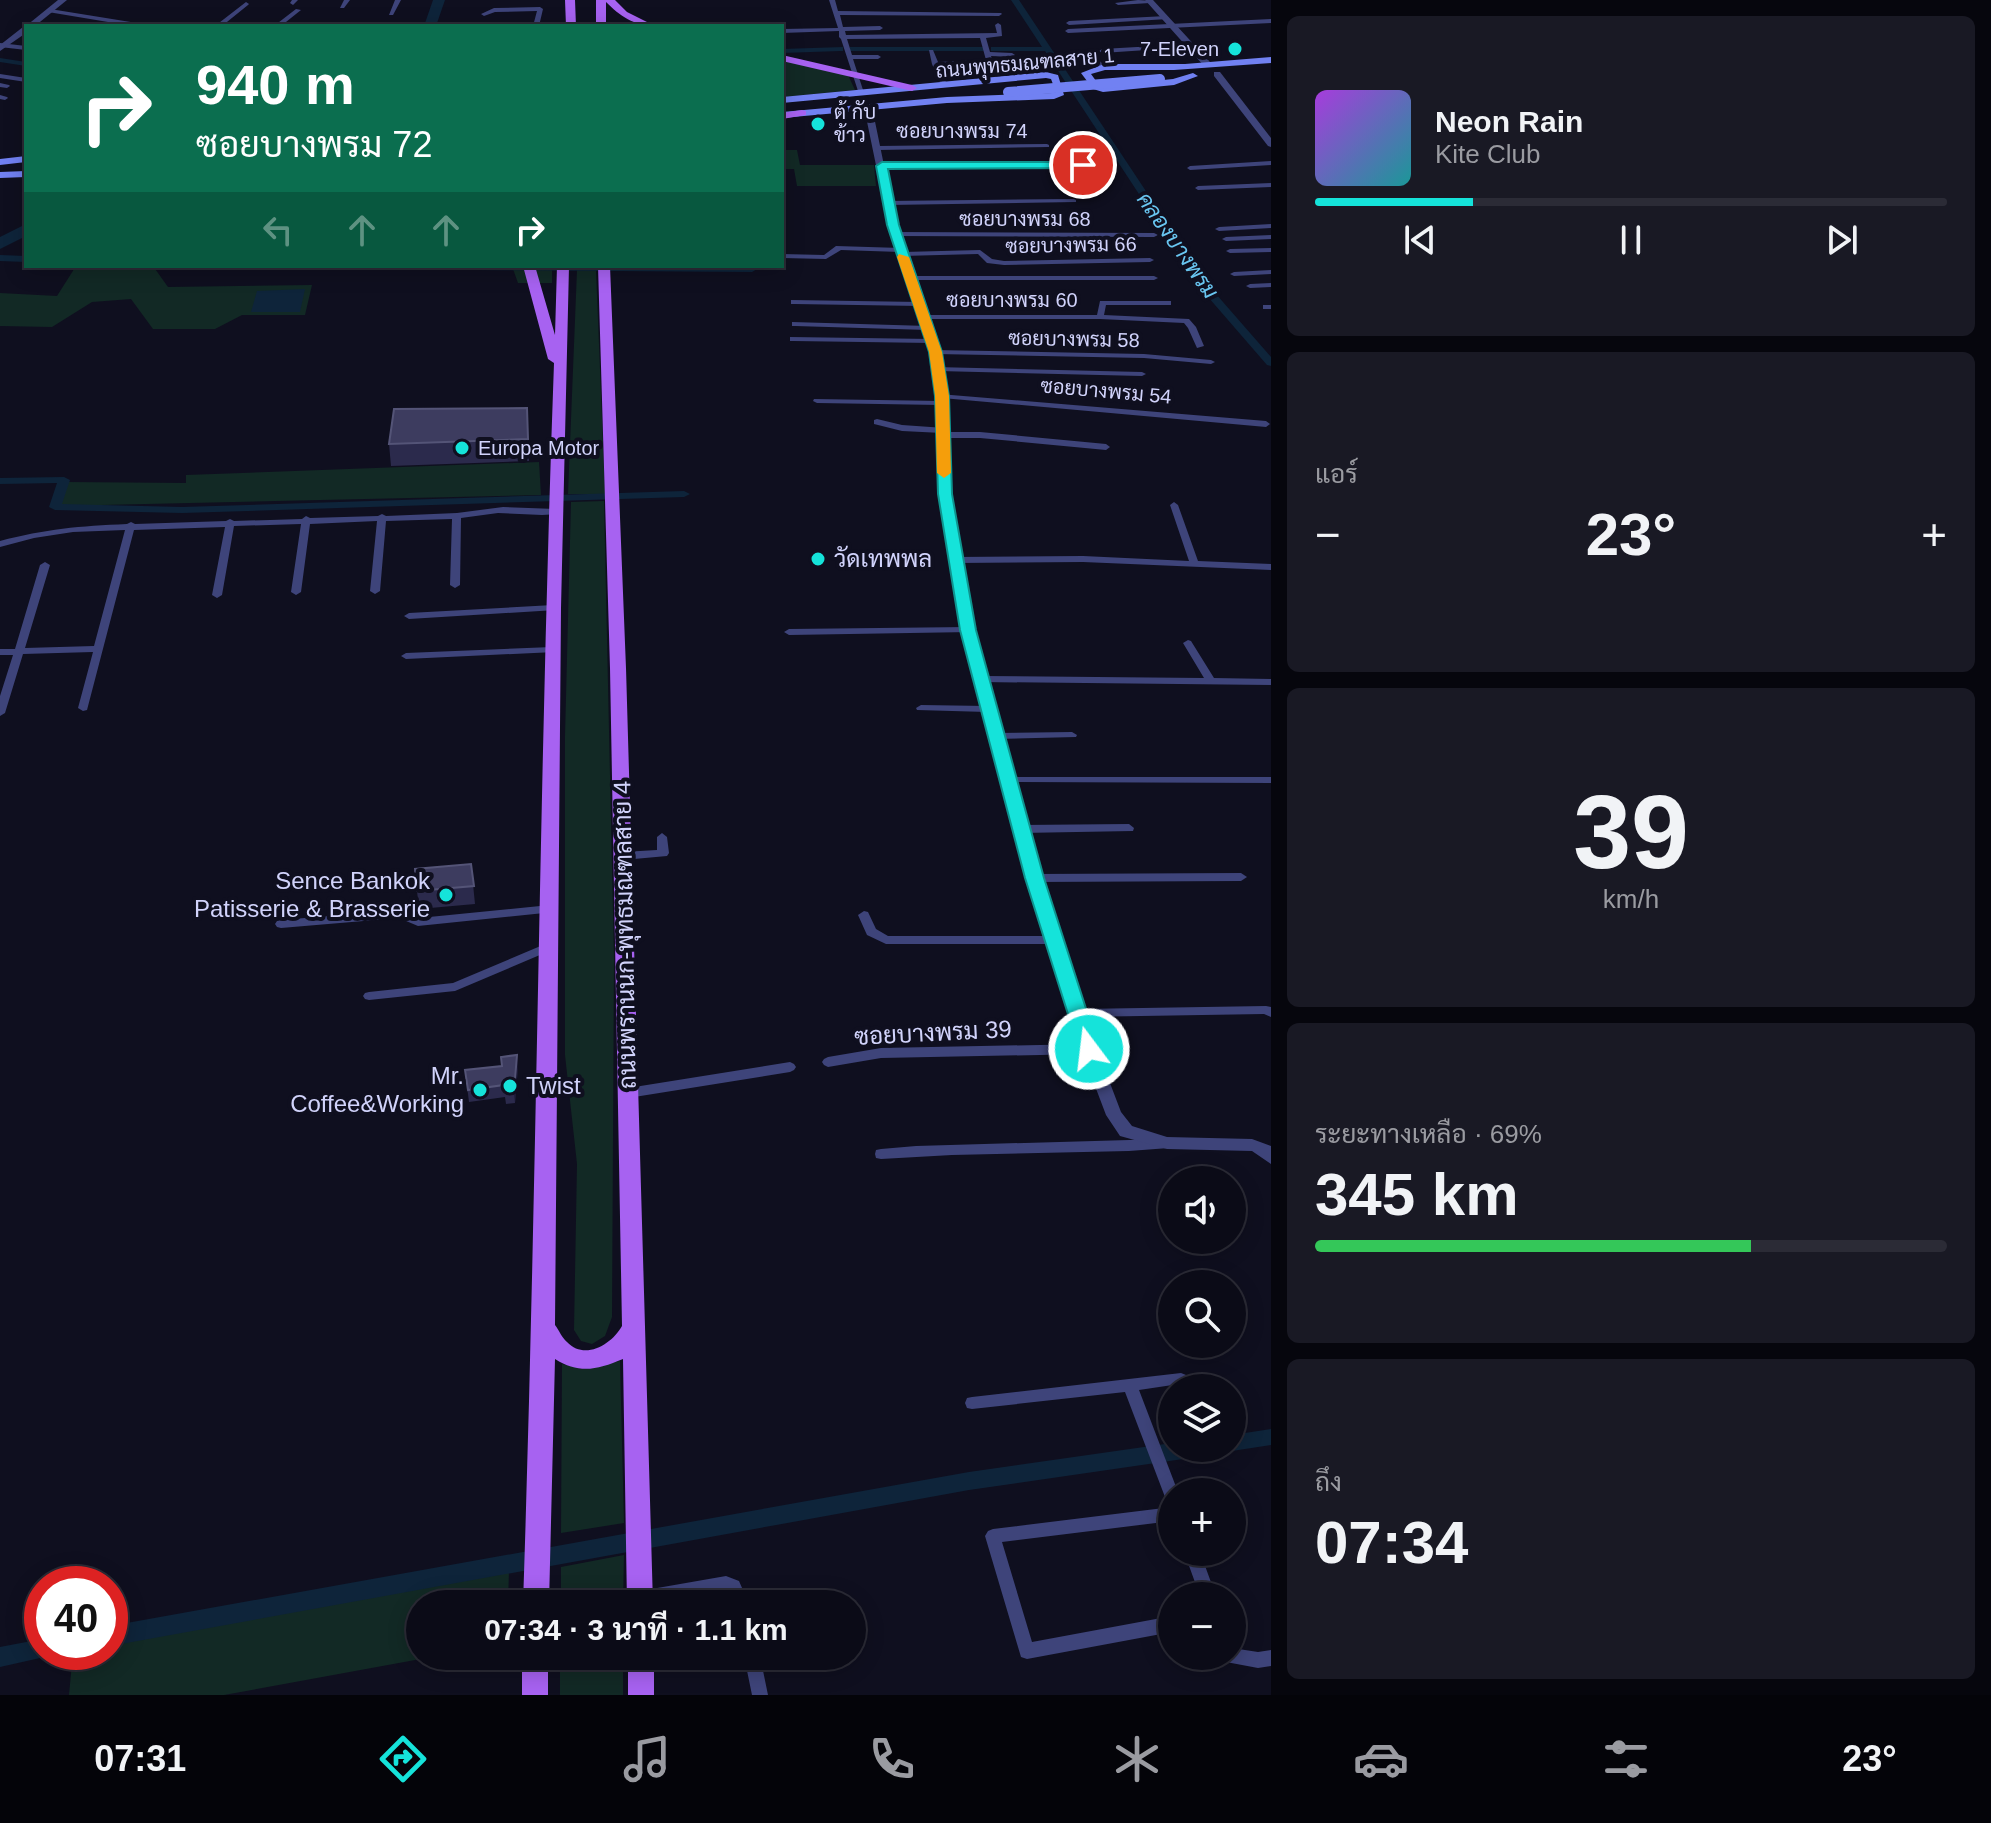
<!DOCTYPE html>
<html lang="th">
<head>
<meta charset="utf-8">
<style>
	:root { --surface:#0b0b17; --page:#191924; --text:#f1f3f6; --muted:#9a9ba1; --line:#2b2b36; --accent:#15e3da }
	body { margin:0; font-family:Helvetica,Sarabun,sans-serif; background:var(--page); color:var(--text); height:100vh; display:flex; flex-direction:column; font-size:30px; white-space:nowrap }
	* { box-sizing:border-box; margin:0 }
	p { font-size:26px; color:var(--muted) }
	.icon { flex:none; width:44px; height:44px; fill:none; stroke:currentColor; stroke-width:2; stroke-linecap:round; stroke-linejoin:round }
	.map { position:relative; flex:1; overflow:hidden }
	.drawer { display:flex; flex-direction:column; gap:16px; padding:16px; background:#06060d; width:720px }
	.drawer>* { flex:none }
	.guide { position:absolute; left:24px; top:24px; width:760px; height:244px; border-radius:0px; box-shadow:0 4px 20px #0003,0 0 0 2px var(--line); background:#0b6e4f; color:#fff; overflow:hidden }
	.fabs { position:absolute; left:1158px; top:1166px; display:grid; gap:16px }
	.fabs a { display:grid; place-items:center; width:88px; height:88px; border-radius:50%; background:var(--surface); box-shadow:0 4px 20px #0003,0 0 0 2px var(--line); font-size:40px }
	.speed { position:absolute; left:24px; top:1566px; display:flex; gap:16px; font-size:40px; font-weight:700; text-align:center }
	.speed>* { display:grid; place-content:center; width:104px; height:104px; border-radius:50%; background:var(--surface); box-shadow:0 4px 20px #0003,0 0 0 2px var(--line); line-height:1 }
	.speed .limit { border:12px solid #d22; background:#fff; color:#111 }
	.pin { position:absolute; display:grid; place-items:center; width:68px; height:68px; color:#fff; margin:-34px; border:4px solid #fff; border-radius:50%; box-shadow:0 2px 8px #0007 }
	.me { position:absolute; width:88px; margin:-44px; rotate:345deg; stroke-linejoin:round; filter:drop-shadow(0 0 6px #0008) }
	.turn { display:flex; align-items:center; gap:28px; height:168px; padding:0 40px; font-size:36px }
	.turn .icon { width:104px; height:104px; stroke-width:2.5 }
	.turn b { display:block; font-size:56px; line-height:68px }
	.lanes { display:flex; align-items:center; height:76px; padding:0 40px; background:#0003; justify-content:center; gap:40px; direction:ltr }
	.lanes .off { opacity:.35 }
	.big { font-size:60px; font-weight:700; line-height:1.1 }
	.drawer .widget { flex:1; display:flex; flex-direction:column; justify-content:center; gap:12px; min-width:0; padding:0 28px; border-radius:12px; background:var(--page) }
	.drawer .dial { align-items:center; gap:0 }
	.dial b { font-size:104px; line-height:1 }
	.song { display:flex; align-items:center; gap:24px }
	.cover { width:96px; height:96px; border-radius:12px; background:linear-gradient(135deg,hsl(280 70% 55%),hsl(180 70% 35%)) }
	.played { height:8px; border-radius:4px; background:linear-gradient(90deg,var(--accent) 25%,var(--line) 25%) }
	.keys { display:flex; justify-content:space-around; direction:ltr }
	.heat { display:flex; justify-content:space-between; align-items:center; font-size:44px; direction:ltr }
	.charge { height:12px; border-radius:6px; background:linear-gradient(90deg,#34c759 69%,var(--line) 0) }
	.trip { position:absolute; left:406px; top:1590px; width:460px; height:80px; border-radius:40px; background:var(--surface); box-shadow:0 4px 20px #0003,0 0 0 2px var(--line); font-weight:700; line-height:80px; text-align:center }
	.dock { display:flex; height:128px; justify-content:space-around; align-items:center; background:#040409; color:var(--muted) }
	.dock .icon { width:56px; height:56px }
	.dock .active { color:var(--accent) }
	.dock b { font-size:36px; color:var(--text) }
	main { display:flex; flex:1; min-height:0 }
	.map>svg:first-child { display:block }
	.green { fill:#122925 }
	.water { fill:#0e243a }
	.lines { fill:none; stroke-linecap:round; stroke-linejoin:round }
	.canal { fill:#0e243a; fill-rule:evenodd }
	.river { fill:#0e243a; fill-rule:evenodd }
	.minor { fill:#3e447a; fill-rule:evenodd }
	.tertiary { fill:#3e447a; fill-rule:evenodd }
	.secondary { fill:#7181f2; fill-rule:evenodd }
	.primary { fill:#a762f1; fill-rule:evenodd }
	.secondary-bridge { stroke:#7181f2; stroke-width:10 }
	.wall { fill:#2b2a4c }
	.shaded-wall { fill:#191732 }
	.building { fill:#3d3c5f; stroke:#545477; stroke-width:2 }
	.route { fill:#15e3da; stroke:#0e948e; stroke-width:2 }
	.slow { fill:#f59e0b }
	.poi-dot { fill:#15e3da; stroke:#0f0f1f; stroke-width:3 }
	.labels { text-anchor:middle; stroke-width:8; stroke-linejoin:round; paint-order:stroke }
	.far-poi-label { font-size:20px; fill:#d1d3fb; stroke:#0f0f1f; text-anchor:start }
	.far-street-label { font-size:20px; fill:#d1d3fb; stroke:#0f0f1f }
	.far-water-label { font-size:22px; font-style:italic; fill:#69c6f1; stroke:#0f0f1f }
	.poi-label { font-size:24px; fill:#d1d3fb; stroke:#0f0f1f; text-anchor:start }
	.street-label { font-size:24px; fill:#d1d3fb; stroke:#0f0f1f }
</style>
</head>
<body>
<main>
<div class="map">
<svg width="1271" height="1695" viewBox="0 0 1271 1695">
	<rect width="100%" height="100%" fill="#0f0f1f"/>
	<path class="green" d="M782 58 848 75 855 90 782 97Z
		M782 150H797L800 165H874L876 186H797L794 169H782Z
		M76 266H153L168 287 312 285 305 315H242L215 329H153L131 299 92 302 52 327 0 326V293L57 296Z
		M192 266H552V283H518L513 269Z
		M577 270H596L605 494H568Z
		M539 462 541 495 57 506 66 482 186 483V475Z
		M604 501 614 959 612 1317 605 1336 592 1344 581 1341 574 1330 577 1164 565 1055V736L571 502Z
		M620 1361 624 1523 561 1533 562 1364 581 1369Z
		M624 1555 623 1604H561V1567Z
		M509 1570 508 1604H420V1656H437L224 1695H69L73 1652H110V1645Z
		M560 1656H623V1695H560Z"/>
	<path class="water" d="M305 289 300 312H251L257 291Z"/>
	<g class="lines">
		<path class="canal" d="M1011 0H1019L1209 286 1271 357V366L1267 365 1202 290 1045 51H991V47H1042Z
			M843 47V51H840L782 53V49Z
			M850 47H983L987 49 983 51H850Z
			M0 58 26 62V66L0 62Z
			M19 231H26V237L16 236 14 234Z
			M0 255 26 256V262L0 261Z
			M331 266H752L757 269 752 272 336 269Z
			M64 477 70 480 62 504 182 507 684 491 690 494 684 497 182 513 55 510 49 507 57 483 0 484V478Z
			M1271 1429V1445L1232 1451 1225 1448H1232V1435Z
			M1172 1443V1448H1206L1204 1454 1197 1457 969 1490 110 1646V1626L969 1472Z
			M42 1639V1652H51L49 1656 0 1667V1647Z"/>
		<path class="river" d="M433 0H445L436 26H424Z
			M26 224V236L0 249V237Z"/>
		<path class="minor" d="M292 0H298L293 5 290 3Z
			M344 0H350L344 8H340Z
			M395 0H401L393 15H389Z
			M829 0H835L838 11 1001 13 1002 14 999 16 840 15 843 27 880 26 883 28 880 30 845 31 846 35 997 33 995 25 998 23 1001 25 1002 36 986 38 990 52 1012 53 1015 55 1012 57 991 56 993 62 990 64 940 66 947 85 944 87 941 85 932 64 929 50H933L938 62 986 60 980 38 847 39 852 55H878L881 57 878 59H853L864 93 859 94 841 39 839 37V31L782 33V29L838 28Z
			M1138 0 1153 1 1150 3 1118 5 1115 3Z
			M246 2 249 4 248 5 222 26H215Z
			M540 7 543 9 539 26H533L537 11 495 12 484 16 481 14 494 8Z
			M50 9 143 24 146 26H132L48 12 47 11Z
			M296 9 301 10 281 26H274Z
			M1166 16 1169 18 1168 19 1069 25 1066 23 1069 21Z
			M1271 19V23L1068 33 1065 31 1068 29Z
			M0 43 26 46V50L0 47Z
			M1190 44 1193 46 1192 47 1102 53 1099 51 1102 49Z
			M1092 58H1096L1107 67 1102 68 1092 60Z
			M0 74 26 78V82L0 78Z
			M0 83 9 85 10 86 7 88 0 87Z
			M0 95 7 97 8 98 5 100 0 99Z
			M1047 144 1049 145V147L878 150 875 148 878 146Z
			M1271 161V165L1190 170 1187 168 1190 166Z
			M1083 163 1085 164V166L882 168 879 166 882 164Z
			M1271 183V187L1198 190 1195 188 1198 186Z
			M1074 199 1076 200V202L888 205 884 203 888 201Z
			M1271 224V228L1219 231 1215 229 1219 227Z
			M893 232 1154 233 1158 235 1154 237 896 236H893Z
			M1271 235V239L1226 241 1222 239 1226 237Z
			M836 246 901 248 905 250 903 252 980 250 992 259 1004 261 1150 258 1154 260 1150 262 1004 265 987 263 978 254 902 256 898 254 900 252 841 250 826 259 782 258V254L824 255Z
			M1271 248V252L1230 253 1226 251 1230 249Z
			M1271 270V274L1234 276 1230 274 1234 272Z
			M908 276H1154L1158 278 1154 280H908Z
			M1271 283V287L1250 288 1246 286 1250 284Z
			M791 300 920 302 924 304 920 306 794 304H791Z
			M1100 301H1171V305H1106L1104 315 1189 319 1196 327 1204 346 1197 348 1188 328 1184 323 1100 319H925L921 317 925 315H1097Z
			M1263 305H1271V309H1263Z
			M792 322 928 326 932 328 928 330 795 326H792Z
			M790 337 932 339 936 341 932 343 793 341H790Z
			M932 350 1144 354 1211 360 1215 362 1211 364 1144 358 935 354H932Z
			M935 367 1142 372 1146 374 1142 376 938 371H935Z
			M939 394 1266 421 1270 424 1266 427 942 398 938 396Z
			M814 399 941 401 945 403 941 405 817 403 813 401Z
			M877 419 902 425 945 428 946 430 942 432H980L1106 444 1110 447 1106 450 980 438H942L938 435 942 433 902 431 874 424V420Z
			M1174 502 1178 505 1198 561 1271 564V570L1083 562 956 563 951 560 956 557 1083 556 1189 561 1170 505Z
			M503 507 556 509 560 512 559 514 542 515 498 513 461 518 460 585 455 588 450 585 452 519 386 521 380 591 375 594 370 591 377 521 310 524 301 592 296 595 291 592 301 524 234 526 222 595 217 598 212 595 225 527 134 530 87 710 83 711 78 708 93 652 23 654 5 713 0 716V696L13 655H0V649H15L40 565 45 562 50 565 25 648 94 646 125 530 73 532 34 538 0 547V541C45 529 80 526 127 524L131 522 135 524 226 521 230 519 234 521 302 519 306 516 310 518 378 516 382 514 386 516 457 513Z
			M553 605 556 606 558 608 556 610 409 619 404 616 409 613Z
			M968 627 971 628 973 630 971 632 789 635 784 632 789 629Z
			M1188 640 1191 641 1214 678 1271 679V685L981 682 976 679 981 676 1204 678 1183 643Z
			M552 647 555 648 557 650 555 652 406 659 401 656 406 653Z
			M921 705 987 706 992 709 987 712 917 710 916 708Z
			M1072 732 1077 735 1076 737 995 739 990 736 995 733Z
			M1007 777H1271V783L1003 782 1002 780Z
			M1129 824 1134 828 1133 831 1021 833 1016 829 1021 825Z
			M662 833 667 837 669 853 667 856 623 860 617 856 623 852 657 850V837Z
			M1241 873 1247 877 1241 881 1034 882 1028 878 1034 874Z
			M550 905 556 909 554 912 418 926 399 918 281 928 277 927 275 924 277 921 281 920 400 910 419 918Z
			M864 911 868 912 876 929 888 936H1055L1059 937 1061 940 1059 943 1055 944H886L867 935 858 915Z
			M550 942 554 943 556 946 554 949 455 991 369 1000 365 999 363 996 365 993 369 992 453 983Z
			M1266 1006 1271 1007V1017L1264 1014 1080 1017 1076 1016 1074 1013 1076 1010 1080 1009Z
			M1089 1044 1093 1046 1095 1049 1093 1052 1089 1054 881 1058 828 1067 824 1065 822 1062 824 1059 828 1057 881 1048Z
			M790 1062 794 1064 796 1067 794 1070 790 1072 628 1098 624 1096 622 1093 624 1090 628 1088Z
			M1164 1139 1169 1140 1170 1144 1169 1148 1129 1151 952 1155 881 1159 876 1158 875 1154 876 1150 881 1149 916 1146Z
			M1181 1373 1186 1375 1188 1379 1186 1383 1139 1390 1178 1492H1172V1504L1167 1502 1165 1497 1125 1392 972 1409 967 1408 965 1403 967 1398 972 1397Z
			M1172 1507V1521L1002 1542 1032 1642 1172 1616V1632L1027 1659 1021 1657 985 1536 988 1531 993 1529Z
			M1184 1552H1200L1216 1596H1200Z
			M726 1576 739 1581 749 1604H733L728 1591 726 1590 654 1604H634L632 1599 634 1594 640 1591Z
			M1232 1648 1258 1652 1271 1650V1666L1258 1668 1226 1662 1224 1656H1232Z
			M744 1656H760L768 1695H752Z"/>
		<path class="tertiary" d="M58 0H67L35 26H26Z
			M1145 0H1153L1210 62V66H1204Z
			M23 27H26V33L0 51V45Z
			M1214 72H1220L1271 138V147L1268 146 1214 76Z
			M868 105 872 107 893 209 940 352 947 396 951 494 974 630 1041 878 1097 1049 1121 1112 1132 1126 1167 1137 1252 1139 1271 1146V1164L1252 1151 1167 1149 1120 1136 1106 1115 1081 1049 1027 878 962 630 939 494 937 396 930 352 885 209 864 107Z"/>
		<path class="secondary" d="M1271 57V63L1174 70H1105L1091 74 1099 85 1103 86 1173 79 1193 73 1198 76 1174 85 1103 92 1093 89 1081 73 1104 64H1185Z
			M1046 72 1058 75 1064 95 1054 99 947 103 782 118V112L947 97 1052 93 1056 92 1051 79 1046 78 782 103V97Z
			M26 156V162L0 165V159Z
			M26 171V177L0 178V172Z"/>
		<path class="primary" d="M565 0H575L576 26H566Z
			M596 0H615L627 12 655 26C634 26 620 16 606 2V26H596Z
			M782 55 912 85 917 88 912 91 782 61Z
			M802 110 806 111V115L782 119V113Z
			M523 266H535L555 335 557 266H569L561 608 555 1325C559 1330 562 1338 567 1342 585 1361 612 1344 622 1326L610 668 598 266H610L626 668 653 1604H627L623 1359C597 1370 579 1374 555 1359L549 1604H523C537 1190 539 776 554 363L548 359Z
			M522 1656H548V1695H522Z
			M628 1656H654V1695H628Z"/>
		<path class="secondary-bridge" d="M1008 92 1160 79"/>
	</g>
	<path class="wall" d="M527 408 529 461 391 466 389 444Z
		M471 864 475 904 419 909 417 891Z
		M518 1067 515 1103 506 1104 505 1097 469 1102 465 1070Z"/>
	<path class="shaded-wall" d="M517 1055 518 1067 515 1103 514 1091Z"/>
	<path class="building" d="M527 408 528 439 389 444 394 409Z
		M471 864 474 886 417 891 415 869Z
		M517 1055 514 1091 505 1092 504 1085 468 1090 465 1070 502 1066 501 1057Z"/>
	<path class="route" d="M882 162H1083L1089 165 1083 168 888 169 899 225 942 352 949 396 952 494 976 630 1044 878 1099 1049 1096 1055H1082L1079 1049 1025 878 960 630 938 494 935 396 929 352 887 225 876 166Z"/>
	<path class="slow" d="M899 254 909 257 942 352 949 396 951 473 944 478 937 473 935 396 929 352 897 257Z"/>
	<g class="poi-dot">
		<circle cx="1235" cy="49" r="8"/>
		<circle cx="818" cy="124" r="8"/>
		<circle cx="462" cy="448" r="8"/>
		<circle cx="818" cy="559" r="8"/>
		<circle cx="446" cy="895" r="8"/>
		<circle cx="510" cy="1086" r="8"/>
		<circle cx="480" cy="1090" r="8"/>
	</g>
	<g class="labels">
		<g class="far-poi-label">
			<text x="1219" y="56" text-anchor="end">7-Eleven</text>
			<text x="834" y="119">ตู้ กับ<tspan x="834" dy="23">ข้าว</tspan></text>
			<text x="478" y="455">Europa Motor</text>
		</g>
		<g class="far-street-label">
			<text transform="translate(1025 63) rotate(-5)" y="7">ถนนพุทธมณฑลสาย 1</text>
			<text x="962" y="138">ซอยบางพรม 74</text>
			<text x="1025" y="226">ซอยบางพรม 68</text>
			<text transform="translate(1071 245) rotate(-1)" y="7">ซอยบางพรม 66</text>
			<text x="1012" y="307">ซอยบางพรม 60</text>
			<text transform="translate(1074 339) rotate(1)" y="7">ซอยบางพรม 58</text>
			<text transform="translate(1106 391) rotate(5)" y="7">ซอยบางพรม 54</text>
		</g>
		<g class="far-water-label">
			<text transform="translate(1178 245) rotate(55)" y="8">คลองบางพรม</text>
		</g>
		<g class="poi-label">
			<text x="834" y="567">วัดเทพพล</text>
			<text x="430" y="889" text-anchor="end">Sence Bankok<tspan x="430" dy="28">Patisserie &amp; Brasserie</tspan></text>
			<text x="464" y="1084" text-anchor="end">Mr.<tspan x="464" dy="28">Coffee&amp;Working</tspan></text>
			<text x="526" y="1094">Twist</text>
		</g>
		<g class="street-label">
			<text transform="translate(625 935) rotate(-91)" y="8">ถนนพรานนก-พุทธมณฑลสาย 4</text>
			<text transform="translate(933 1033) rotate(-3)" y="8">ซอยบางพรม 39</text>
		</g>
	</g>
</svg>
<div class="fabs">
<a><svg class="icon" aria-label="sound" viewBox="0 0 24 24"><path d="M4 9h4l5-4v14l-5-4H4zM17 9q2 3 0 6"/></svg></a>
<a><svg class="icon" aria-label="search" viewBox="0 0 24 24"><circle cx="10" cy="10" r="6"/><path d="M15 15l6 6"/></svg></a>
<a><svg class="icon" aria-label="layers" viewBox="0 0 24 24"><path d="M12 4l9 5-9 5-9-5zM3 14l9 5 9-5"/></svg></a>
<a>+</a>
<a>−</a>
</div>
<div class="speed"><div class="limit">40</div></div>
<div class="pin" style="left:1083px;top:165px;background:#d93025"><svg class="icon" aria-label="arrive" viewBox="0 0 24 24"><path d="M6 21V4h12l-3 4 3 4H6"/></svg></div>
<svg class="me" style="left:1089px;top:1049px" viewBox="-20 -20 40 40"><circle r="17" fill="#15e3da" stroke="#fff" stroke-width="3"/><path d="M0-11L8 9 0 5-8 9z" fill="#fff"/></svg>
<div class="trip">07:34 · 3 นาที · 1.1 km</div>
<div class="guide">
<div class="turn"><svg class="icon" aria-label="right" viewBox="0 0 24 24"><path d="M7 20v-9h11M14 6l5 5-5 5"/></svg><div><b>940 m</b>ซอยบางพรม 72</div></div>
<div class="lanes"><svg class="icon off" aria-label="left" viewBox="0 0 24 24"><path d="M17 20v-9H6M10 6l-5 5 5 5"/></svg><svg class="icon off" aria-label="ahead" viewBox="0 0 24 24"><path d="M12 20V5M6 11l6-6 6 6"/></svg><svg class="icon off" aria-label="ahead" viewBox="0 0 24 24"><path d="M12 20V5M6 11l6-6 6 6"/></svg><svg class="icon" aria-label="right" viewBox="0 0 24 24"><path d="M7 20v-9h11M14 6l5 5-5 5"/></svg></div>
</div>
</div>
<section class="drawer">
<div class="widget">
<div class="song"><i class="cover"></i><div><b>Neon Rain</b><p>Kite Club</p></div></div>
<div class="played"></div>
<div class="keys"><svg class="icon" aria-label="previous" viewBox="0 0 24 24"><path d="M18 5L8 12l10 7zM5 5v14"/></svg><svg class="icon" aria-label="pause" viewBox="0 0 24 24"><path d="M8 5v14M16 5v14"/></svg><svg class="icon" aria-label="next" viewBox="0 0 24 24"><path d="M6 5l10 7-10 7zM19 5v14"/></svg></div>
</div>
<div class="widget"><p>แอร์</p>
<div class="heat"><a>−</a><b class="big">23°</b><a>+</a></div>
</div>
<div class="widget dial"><b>39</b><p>km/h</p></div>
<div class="widget"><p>ระยะทางเหลือ · 69%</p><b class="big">345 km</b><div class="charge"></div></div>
<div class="widget"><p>ถึง</p><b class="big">07:34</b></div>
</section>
</main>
<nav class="dock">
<b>07:31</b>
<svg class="icon active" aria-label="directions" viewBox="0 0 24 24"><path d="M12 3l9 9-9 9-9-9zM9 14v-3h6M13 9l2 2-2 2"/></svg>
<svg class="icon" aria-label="music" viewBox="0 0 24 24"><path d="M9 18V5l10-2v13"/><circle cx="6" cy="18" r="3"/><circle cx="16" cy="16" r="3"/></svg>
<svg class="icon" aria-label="phone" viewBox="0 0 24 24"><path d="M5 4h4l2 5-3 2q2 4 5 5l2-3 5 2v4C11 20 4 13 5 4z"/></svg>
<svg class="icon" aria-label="climate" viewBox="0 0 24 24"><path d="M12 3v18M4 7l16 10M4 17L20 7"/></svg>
<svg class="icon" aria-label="car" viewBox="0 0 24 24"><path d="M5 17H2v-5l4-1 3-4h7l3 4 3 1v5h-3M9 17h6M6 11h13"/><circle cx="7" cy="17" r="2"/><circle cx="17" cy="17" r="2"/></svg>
<svg class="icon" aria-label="filters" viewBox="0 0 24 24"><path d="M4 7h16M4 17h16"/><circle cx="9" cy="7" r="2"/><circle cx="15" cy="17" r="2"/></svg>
<b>23°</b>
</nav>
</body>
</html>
